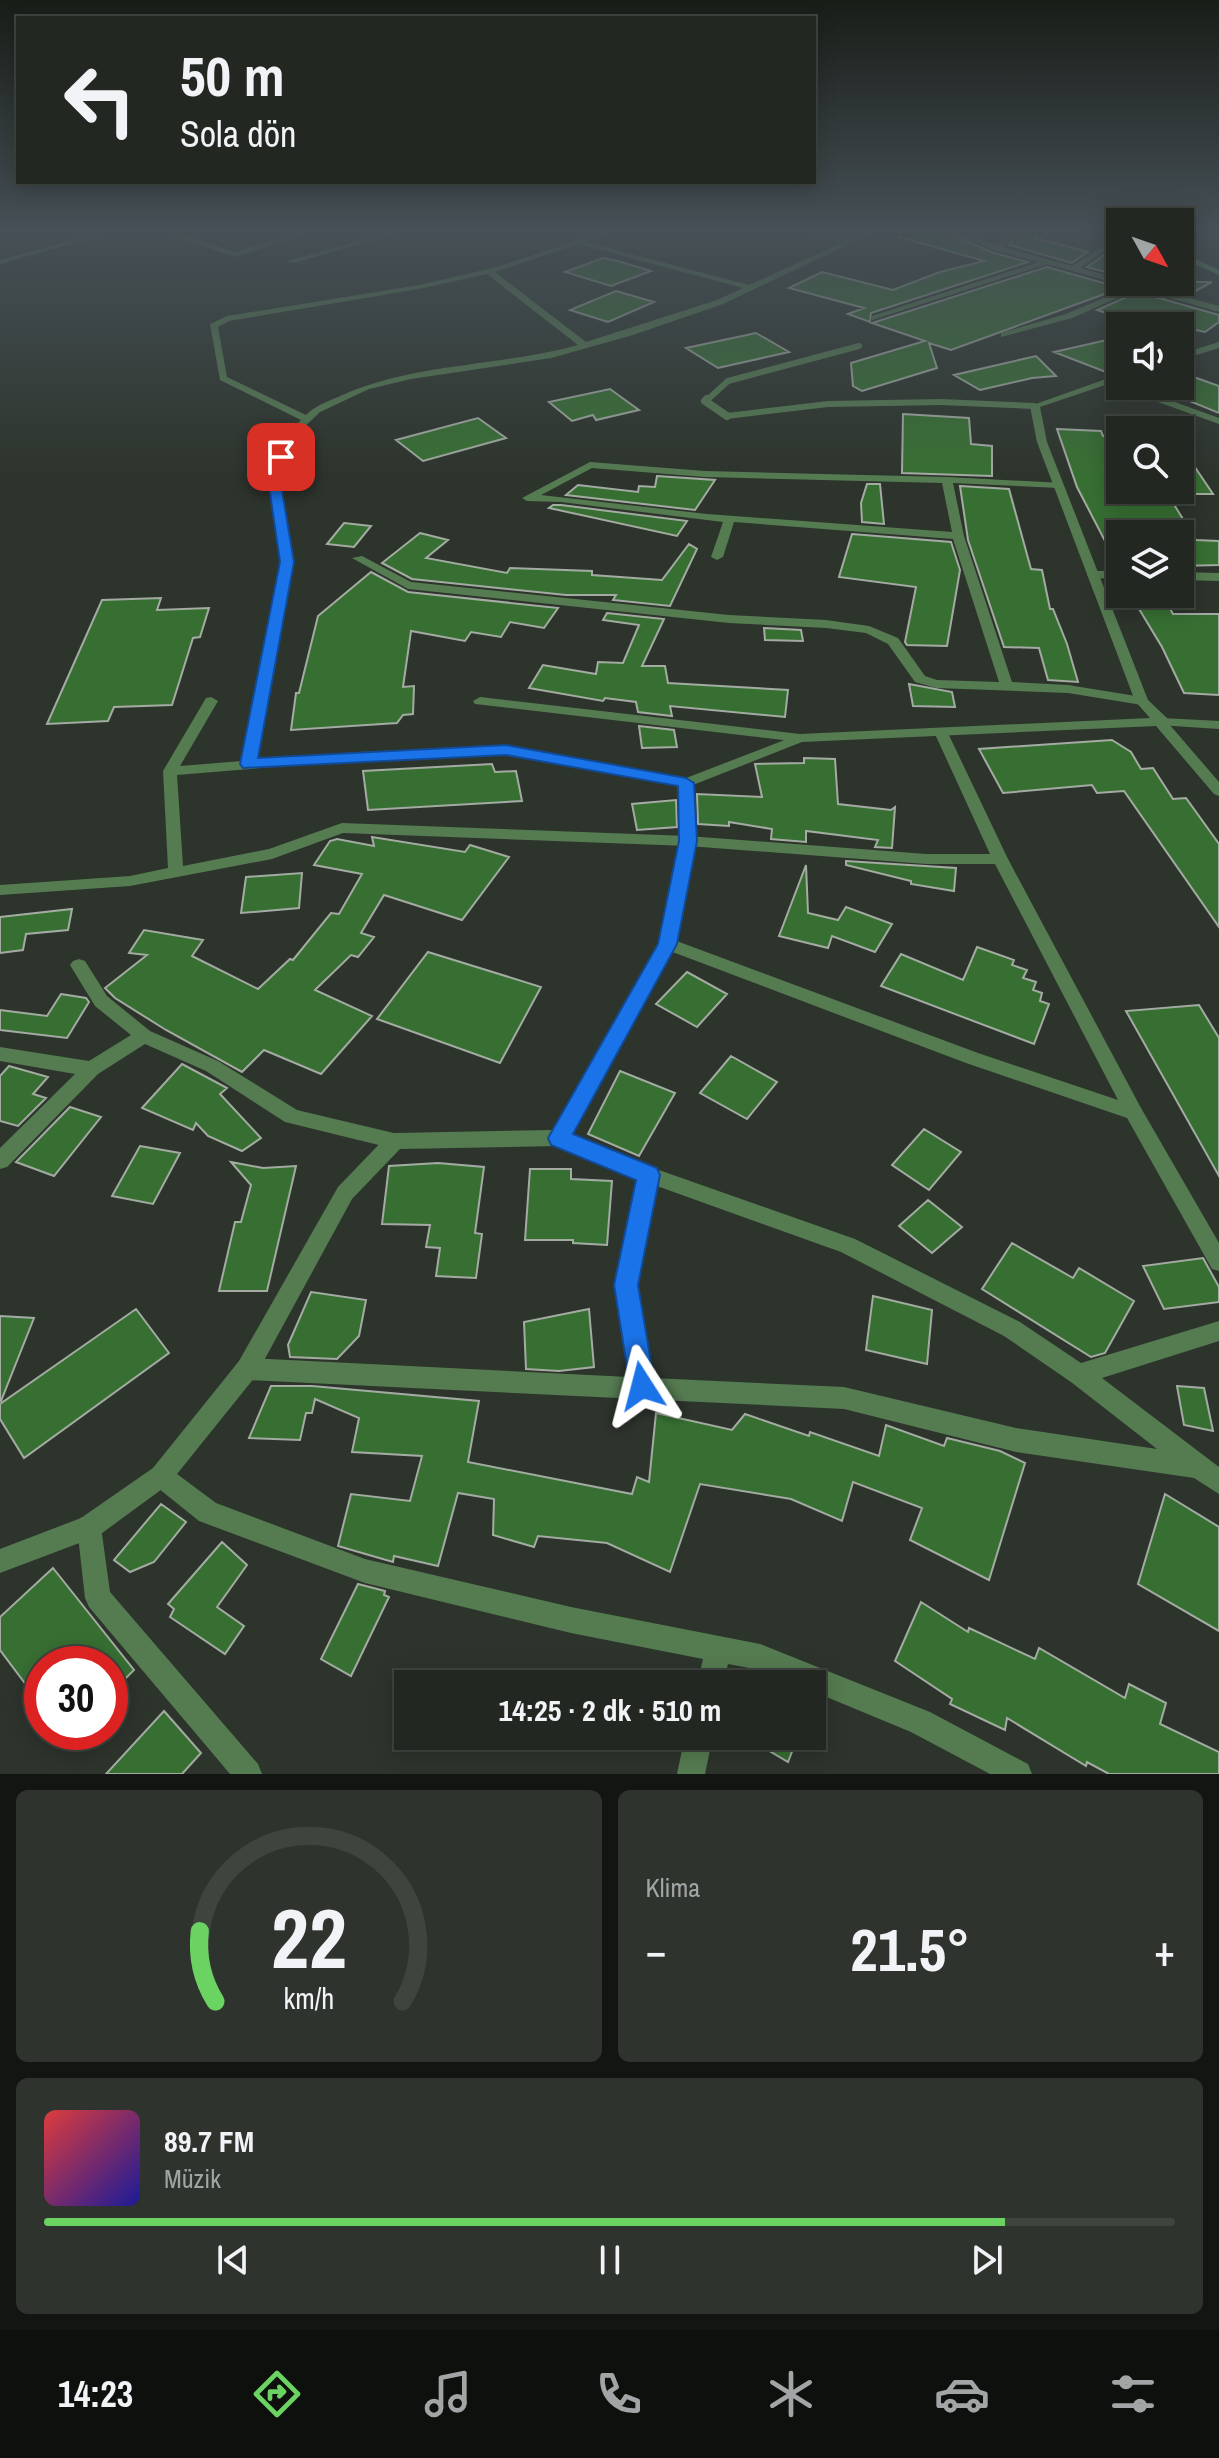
<!DOCTYPE html>
<html lang="tr">
<head>
<meta charset="utf-8">
<style>
	:root { --surface:#222721; --page:#2e332e; --text:#f1f3f6; --muted:#a2a5a5; --line:#3f443f; --accent:#6bd362 }
	body { margin:0; font-family:"Archivo Narrow",sans-serif; background:var(--page); color:var(--text); height:100vh; display:flex; flex-direction:column; font-size:30px; white-space:nowrap }
	* { box-sizing:border-box; margin:0 }
	p { font-size:26px; color:var(--muted) }
	.icon { flex:none; width:44px; height:44px; fill:none; stroke:currentColor; stroke-width:2; stroke-linecap:round; stroke-linejoin:round }
	.map { position:relative; height:1774px; overflow:hidden }
	.side { display:flex; flex-direction:column; gap:16px; padding:16px; background:#131512; flex:1 }
	.side>* { flex:none }
	.top-card { position:absolute; left:16px; top:16px; width:800px; height:168px; border-radius:0px; box-shadow:0 4px 20px #0003,0 0 0 2px var(--line); background:#222721; color:var(--text); overflow:hidden }
	.needle { width:52px; rotate:130deg }
	.tools { position:absolute; left:1106px; top:208px; display:grid; gap:16px }
	.tools a { display:grid; place-items:center; width:88px; height:88px; border-radius:0px; background:var(--surface); box-shadow:0 4px 20px #0003,0 0 0 2px var(--line); font-size:40px }
	.speed { position:absolute; left:24px; top:1646px; display:flex; gap:16px; font-size:40px; font-weight:700; text-align:center }
	.speed>* { display:grid; place-content:center; width:104px; height:104px; border-radius:50%; background:var(--surface); box-shadow:0 4px 20px #0003,0 0 0 2px var(--line); line-height:1 }
	.speed .limit { border:12px solid #d22; background:#fff; color:#111 }
	.pin { position:absolute; display:grid; place-items:center; width:68px; height:68px; color:#fff; margin:-34px; border-radius:16px; box-shadow:0 4px 12px #0006 }
	.me { position:absolute; width:88px; margin:-44px; rotate:351deg; stroke-linejoin:round; filter:drop-shadow(0 0 6px #0008) }
	.turn { display:flex; align-items:center; gap:28px; height:168px; padding:0 32px; font-size:36px }
	.turn .icon { width:104px; height:104px; stroke-width:2.5 }
	.turn b { display:block; font-size:56px; line-height:68px }
	.big { font-size:60px; font-weight:700; line-height:1.1 }
	.side .card { flex:1; display:flex; flex-direction:column; justify-content:center; gap:12px; min-width:0; padding:0 28px; border-radius:12px; background:var(--page) }
	.side .dial { align-items:center; gap:0 }
	.dial svg { height:208px; overflow:visible; fill:none; stroke:var(--line); stroke-width:7; stroke-linecap:round; text-anchor:middle }
	.dial text { fill:var(--text); stroke:none }
	.song { display:flex; align-items:center; gap:24px }
	.cover { width:96px; height:96px; border-radius:12px; background:linear-gradient(135deg,hsl(0 70% 55%),hsl(240 70% 35%)) }
	.played { height:8px; border-radius:4px; background:linear-gradient(90deg,var(--accent) 85%,var(--line) 85%) }
	.keys { display:flex; justify-content:space-around; direction:ltr }
	.heat { display:flex; justify-content:space-between; align-items:center; font-size:44px; direction:ltr }
	.side .tiles { flex:1; display:grid; gap:16px; grid-template-columns:1fr 1fr }
	.card:last-child { grid-column:span 2 }
	.trip { position:absolute; left:394px; top:1670px; width:432px; height:80px; border-radius:0px; background:var(--surface); box-shadow:0 4px 20px #0003,0 0 0 2px var(--line); font-weight:700; line-height:80px; text-align:center }
	.tab-bar { display:flex; height:128px; justify-content:space-around; align-items:center; background:#0e100d; color:var(--muted) }
	.tab-bar .icon { width:56px; height:56px }
	.tab-bar .current { color:var(--accent) }
	.tab-bar b { font-size:36px; color:var(--text) }
	.map>svg:first-child { display:block }
	.building { fill:#376f32; stroke:#a3aba2; stroke-width:2 }
	.lines { fill:none; stroke-linecap:round; stroke-linejoin:round }
	.service-far1 { stroke:#557b51; stroke-width:6 }
	.service { stroke:#557b51; stroke-width:8 }
	.minor { fill:#557b51; fill-rule:evenodd }
	.tertiary { fill:#557b51; fill-rule:evenodd }
	.secondary { fill:#66a360; fill-rule:evenodd }
	.route { fill:#1a73e8; stroke:#114b97; stroke-width:2 }
</style>
</head>
<body>
<div class="map">
<svg width="1219" height="1774" viewBox="0 0 1219 1774">
	<rect width="100%" height="100%" fill="#2d342c"/>
	<path class="building" d="M900 231H942L994 253 1028 262 871 313 870 322 848 314 864 308 789 288 822 272 893 290 940 272 984 261 899 237Z
		M1021 231H1037L1035 238 1088 252 1072 263 1009 245Z
		M1104 255 1120 259V276L1087 267Z
		M603 258 618 261 651 271 611 286 565 272Z
		M1047 267 1121 288 951 350 929 343 937 368 862 391 853 386 851 363 925 341 872 323Z
		M1142 282H1212L1188 295Z
		M616 291 654 302 608 322 570 310Z
		M1138 292 1219 315V322L1205 332 1196 330 1180 341V326L1144 317 1135 322 1097 310Z
		M756 333 789 352 718 368 686 348Z
		M1120 337V371L1111 374 1054 352Z
		M1036 356 1056 376 1032 378 980 390 954 375Z
		M1180 372 1219 386V413L1180 397Z
		M610 389 639 410 596 420 593 415 572 421 549 402Z
		M903 414 969 418 971 444 992 446V476L902 473Z
		M478 418 506 438 423 461 396 440Z
		M1057 429 1101 431 1103 436 1120 435V490H1165L1196 540 1219 541V565L1180 566V530H1120L1119 568 1077 487Z
		M1180 445 1213 494H1180Z
		M657 476 715 480 695 510 566 495 578 485 638 492 639 486 655 487Z
		M867 484H880L884 524 862 522 861 503Z
		M960 486 1009 489 1031 569 1042 570 1050 609H1053L1067 644 1078 682 1048 680 1039 648 1004 647 968 540Z
		M553 505H561L687 521 677 536 549 508Z
		M344 523 371 526 354 547 327 544Z
		M420 533 448 540 426 558 507 573 510 568 592 571V575L662 580 689 544 697 549 670 606 613 600 616 595H566L412 579 382 563Z
		M852 534 951 542 960 570 947 646 907 645 905 642 916 587 839 577Z
		M371 572 408 592 558 608 544 628 510 622 501 637 471 632 465 641 411 631 403 687 414 686 413 714 403 715 397 723 291 730 296 693H299L318 616Z
		M1130 594H1162L1173 614H1219V695L1184 693 1162 647Z
		M161 598 157 610 209 608 200 637 193 638 172 705 114 707 108 721 47 724 102 600Z
		M607 613 664 619 642 666H665L668 683 788 690 785 717 670 706 672 716 638 712 636 702 605 698 603 701 529 688 543 665 596 674 598 662 623 663 639 625 603 620Z
		M764 628 801 630 803 641 765 640Z
		M909 684 952 692 955 707 913 706Z
		M639 726 674 730 677 747 642 748Z
		M1112 740 1131 752 1141 769 1153 768 1173 799 1186 798 1219 844V927L1124 791 1097 793 1092 785 1003 793 979 749Z
		M804 758 835 759 838 804 891 810 895 807 892 848 875 847 878 840 806 831V842L771 839 772 829 729 822V826L698 824 697 794 762 797 755 764 804 763Z
		M492 764 495 772 516 771 522 801 368 810 363 771Z
		M676 800 677 827 637 830 632 804Z
		M372 837 465 852 470 845 509 857 462 920 384 895 361 933 374 937 358 957 351 955 315 990 372 1016 321 1074 264 1050 242 1072 166 1030 115 998 105 988 147 955 129 953 144 930 203 940 192 956 258 989 290 959 293 960 331 913 339 914 362 874 314 865 330 841 337 839 374 846Z
		M846 861 956 868 954 891 911 884V881L846 865Z
		M806 865 808 913 838 920 846 907 892 924 875 952 832 936 828 948 779 936Z
		M302 873 299 908 241 913 246 877Z
		M72 909 68 930 26 934 23 950 0 953V917Z
		M977 947 1014 960 1012 965 1027 970 1023 978 1036 982 1033 990 1042 993 1040 1001 1049 1004 1034 1044 881 986 901 954 963 980Z
		M428 952 541 987 500 1063 377 1019Z
		M687 972 727 994 697 1027 656 1004Z
		M61 994 86 998 89 1002 67 1038 0 1030V1010L47 1016Z
		M1199 1005 1219 1038V1176L1126 1011Z
		M731 1056 777 1082 747 1119 700 1093Z
		M182 1064 227 1088 220 1094 261 1138 242 1151 208 1136 196 1123 193 1130 142 1108Z
		M9 1066 48 1077 33 1094 46 1098 18 1126 0 1121V1076Z
		M620 1071 675 1093 639 1156 588 1134Z
		M70 1107 101 1117 54 1176 16 1162Z
		M924 1129 961 1152 929 1190 892 1165Z
		M140 1146 180 1153 153 1204 112 1196Z
		M231 1162 263 1168 296 1166 267 1291H219L235 1222H241L251 1185Z
		M438 1163 484 1167 475 1233 482 1234 476 1278 436 1276 440 1248 426 1247 430 1225 382 1224 389 1166Z
		M530 1169H571V1179L612 1181 607 1245 573 1243V1240H525Z
		M928 1200 962 1227 932 1253 899 1226Z
		M1012 1243 1073 1278 1079 1268 1134 1301 1105 1353 1091 1357 982 1289Z
		M1203 1258 1219 1287V1302L1164 1309 1143 1266Z
		M311 1292 366 1300 359 1336 337 1359 290 1357 288 1345Z
		M873 1296 932 1310 927 1364 866 1350Z
		M136 1309 169 1353 24 1458 0 1419V1404Z
		M589 1309 594 1367 559 1371 526 1369 524 1322Z
		M0 1316 34 1318 1 1401 0 1400Z
		M271 1386H312L479 1401 468 1462 632 1494 637 1477 649 1482 656 1413 732 1430 745 1414 809 1436 810 1432 879 1456 886 1425 944 1446 947 1438 1000 1451 1025 1463 989 1580 910 1540 922 1508 853 1482 842 1521 791 1499 700 1484 670 1572 607 1543 538 1536 534 1547 493 1535 494 1499 458 1493 438 1566 394 1556 393 1562 338 1546 351 1494 410 1501 422 1456 352 1452 359 1418 315 1399 312 1413H306L300 1440 249 1438Z
		M1177 1386 1204 1388 1213 1431 1184 1425Z
		M1165 1494 1219 1527V1631L1138 1584Z
		M161 1504 186 1522 154 1562 130 1572 114 1560Z
		M222 1542 247 1565 217 1607 244 1626 225 1654 170 1617 174 1609 168 1604Z
		M53 1568 134 1670 110 1694V1664H42V1706L0 1650V1617Z
		M358 1584 385 1591 384 1595 389 1597 351 1676 321 1659Z
		M921 1602 968 1632 969 1628 1035 1659 1039 1648 1125 1698 1129 1684 1166 1703 1160 1724 1219 1752V1774H1109L1087 1762 1086 1766 1007 1718 1005 1730 950 1704 952 1699 895 1661Z
		M164 1711 201 1753 182 1774H106Z
		M744 1736H798L788 1762Z"/>
	<g class="lines">
		<path class="service-far1" d="M706 401 728 381 859 346"/>
		<path class="service" d="M707 399 705 401 727 416"/>
		<path class="minor" d="M106 231H117L0 264V260Z
			M173 231H183L180 233 235 252 304 231H314L235 257 169 235Z
			M394 231H405L294 263 287 261Z
			M604 231H614L586 242 749 285 842 243 795 231 848 240 868 231H877L723 304 633 335 551 358 411 379 369 389 320 412 294 437 279 479 293 562 257 760 358 752 506 746 686 778 693 783 686 788 506 754 358 760 177 775 183 866 269 849 342 823 688 836 926 854H990L935 734 937 731H947L1008 859 1141 1108 1219 1243V1271L1212 1269 1127 1118 966 1063 662 948 660 944 662 940H674L978 1053 1118 1100 995 864H926L688 846 343 833 272 859 130 886 0 895V885L130 876 168 868 163 771 206 698 211 697 218 701 180 766 242 761 281 562 269 479 284 436 301 420 220 380 210 324 227 316 419 285 497 267ZM578 244 743 288 717 300 586 342 495 272ZM487 274 578 345C499 367 413 362 338 397 326 402 315 406 306 415L227 377 218 327 229 321 419 289Z
			M945 231H955L997 245 1011 231H1018L1003 247 1072 266 1120 235V240L1080 268 1120 279V282H1130L1219 306V312L1138 289 1072 318 1001 337V333L1066 314 1130 287 1047 264 872 320V316L1039 262 995 250Z
			M1120 384V386H1131L1219 418V424L1119 388Z
			M941 399 1035 403 1040 406 1035 409 941 405 828 407 727 419 722 416 727 413 828 401Z
			M590 462 705 471 947 477 1063 483V487L1059 488 953 483 964 536 1012 682 1068 685 1142 697 1149 701 1142 705 1068 693 936 688 915 682 888 644 866 633 826 628 729 623 408 589 352 558 362 556 411 582 729 615 826 620 869 626 898 638 925 676 937 680 999 682 953 539 734 522 723 557 717 560 711 557 723 522 561 502 527 501 522 498ZM592 468 705 477 942 483 952 532 707 514 541 495Z
			M1093 571H1120V579L1089 578 1087 575Z
			M1180 572 1219 573V581L1180 580Z
			M480 697 800 734 807 738 800 742 475 704 473 701Z
			M1163 718 1219 721V729L1158 725 1156 722 1158 719Z
			M79 959 85 961 107 996 150 1031 218 1061 297 1110 402 1135 405 1141 402 1147 395 1149 285 1122 206 1071 145 1044 98 1074 7 1167 0 1169V1148L75 1074 0 1061V1047L89 1061 131 1035 95 1006 70 965 73 961Z
			M559 1130 656 1169 855 1239 1020 1322 1081 1363 1219 1321V1341L1102 1378 1219 1467V1494L1194 1478 1016 1452 844 1409 247 1380 239 1377 236 1369 239 1361 247 1358 629 1377 615 1285 638 1179 552 1144 549 1138 552 1132ZM657 1186 841 1252 1004 1336 1071 1382 1157 1449 1016 1428 844 1387 652 1378 637 1285Z
			M161 1464 169 1468 216 1503 365 1559 571 1607 760 1644 930 1712 1028 1764 1032 1774H990L911 1732 812 1691V1684H794L760 1670 728 1664 723 1684H697L703 1659 571 1633 365 1583 199 1521 153 1484 149 1476 153 1468Z
			M89 1515 98 1518 101 1527 110 1592 258 1764 262 1774H230L89 1607 85 1598 77 1527 80 1518Z
			M685 1736H713L705 1774H677Z"/>
		<path class="tertiary" d="M1219 342V348L1180 360V354Z
			M1120 374V380L1040 407 1047 442 1148 700 1168 719 1169 724 1219 782V796L1214 794 1156 726 802 742 693 785 696 841 676 944 566 1144 559 1146 400 1149 352 1199 255 1377 169 1484 98 1536 0 1573V1549L81 1518 153 1468 239 1361 338 1187 388 1135 395 1133 553 1130 660 944 680 841 679 783 681 780 800 734 1150 718 1135 701 1037 442 1030 406Z"/>
		<path class="secondary" d="M1180 252 1219 270V275L1180 257Z"/>
	</g>
	<linearGradient id="sky" x2="0" y2="1"><stop stop-color="#191d18"/><stop offset="0.48" stop-color="#465056"/><stop offset="1" stop-color="#465056" stop-opacity="0"/></linearGradient>
	<rect width="1219" height="479" fill="url(#sky)"/>
	<path class="route" d="M277 455 287 457 280 479 294 562 258 758 506 745 686 778 694 783 697 841 677 944 573 1134 657 1168 660 1175 638 1285 655 1386 651 1395 642 1399 633 1395 630 1386 614 1285 636 1180 551 1145 548 1138 658 944 679 841 678 786 506 755 243 768 240 764 280 562 268 479Z"/>
</svg>
<div class="tools">
<a><svg class="needle" viewBox="-14 -14 28 28"><path d="M0-13l5 13h-10z" fill="#e53935"/><path d="M0 13l5-13h-10z" fill="#a2a5a5"/></svg></a>
<a><svg class="icon" aria-label="sound" viewBox="0 0 24 24"><path d="M4 9h4l5-4v14l-5-4H4zM17 9q2 3 0 6"/></svg></a>
<a><svg class="icon" aria-label="search" viewBox="0 0 24 24"><circle cx="10" cy="10" r="6"/><path d="M15 15l6 6"/></svg></a>
<a><svg class="icon" aria-label="layers" viewBox="0 0 24 24"><path d="M12 4l9 5-9 5-9-5zM3 14l9 5 9-5"/></svg></a>
</div>
<div class="speed"><div class="limit">30</div></div>
<div class="pin" style="left:281px;top:457px;background:#d93025"><svg class="icon" aria-label="arrive" viewBox="0 0 24 24"><path d="M6 21V4h12l-3 4 3 4H6"/></svg></div>
<svg class="me" style="left:642px;top:1386px" viewBox="-20 -20 40 40"><path d="M0-17L14 15 0 8-14 15z" fill="#1a73e8" stroke="#fff" stroke-width="4"/></svg>
<div class="trip">14:25 · 2 dk · 510 m</div>
<div class="top-card">
<div class="turn"><svg class="icon" aria-label="left" viewBox="0 0 24 24"><path d="M17 20v-9H6M10 6l-5 5 5 5"/></svg><div><b>50 m</b>Sola dön</div></div>
</div>
</div>
<section class="side">
<div class="tiles">
<div class="card dial"><svg viewBox="0 0 100 80">
<path d="M14 69A42 42 0 1 1 86 69"/>
<path d="M14 69A42 42 0 0 1 8 42" stroke="#6bd362"/>
<text x="50" y="56" font-size="32" font-weight="700">22</text>
<text x="50" y="72" font-size="11">km/h</text>
</svg></div>
<div class="card"><p>Klima</p>
<div class="heat"><a>−</a><b class="big">21.5°</b><a>+</a></div>
</div>
<div class="card">
<div class="song"><i class="cover"></i><div><b>89.7 FM</b><p>Müzik</p></div></div>
<div class="played"></div>
<div class="keys"><svg class="icon" aria-label="previous" viewBox="0 0 24 24"><path d="M18 5L8 12l10 7zM5 5v14"/></svg><svg class="icon" aria-label="pause" viewBox="0 0 24 24"><path d="M8 5v14M16 5v14"/></svg><svg class="icon" aria-label="next" viewBox="0 0 24 24"><path d="M6 5l10 7-10 7zM19 5v14"/></svg></div>
</div>
</div>
</section>
<nav class="tab-bar">
<b>14:23</b>
<svg class="icon current" aria-label="directions" viewBox="0 0 24 24"><path d="M12 3l9 9-9 9-9-9zM9 14v-3h6M13 9l2 2-2 2"/></svg>
<svg class="icon" aria-label="music" viewBox="0 0 24 24"><path d="M9 18V5l10-2v13"/><circle cx="6" cy="18" r="3"/><circle cx="16" cy="16" r="3"/></svg>
<svg class="icon" aria-label="phone" viewBox="0 0 24 24"><path d="M5 4h4l2 5-3 2q2 4 5 5l2-3 5 2v4C11 20 4 13 5 4z"/></svg>
<svg class="icon" aria-label="climate" viewBox="0 0 24 24"><path d="M12 3v18M4 7l16 10M4 17L20 7"/></svg>
<svg class="icon" aria-label="car" viewBox="0 0 24 24"><path d="M5 17H2v-5l4-1 3-4h7l3 4 3 1v5h-3M9 17h6M6 11h13"/><circle cx="7" cy="17" r="2"/><circle cx="17" cy="17" r="2"/></svg>
<svg class="icon" aria-label="filters" viewBox="0 0 24 24"><path d="M4 7h16M4 17h16"/><circle cx="9" cy="7" r="2"/><circle cx="15" cy="17" r="2"/></svg>
</nav>
</body>
</html>
